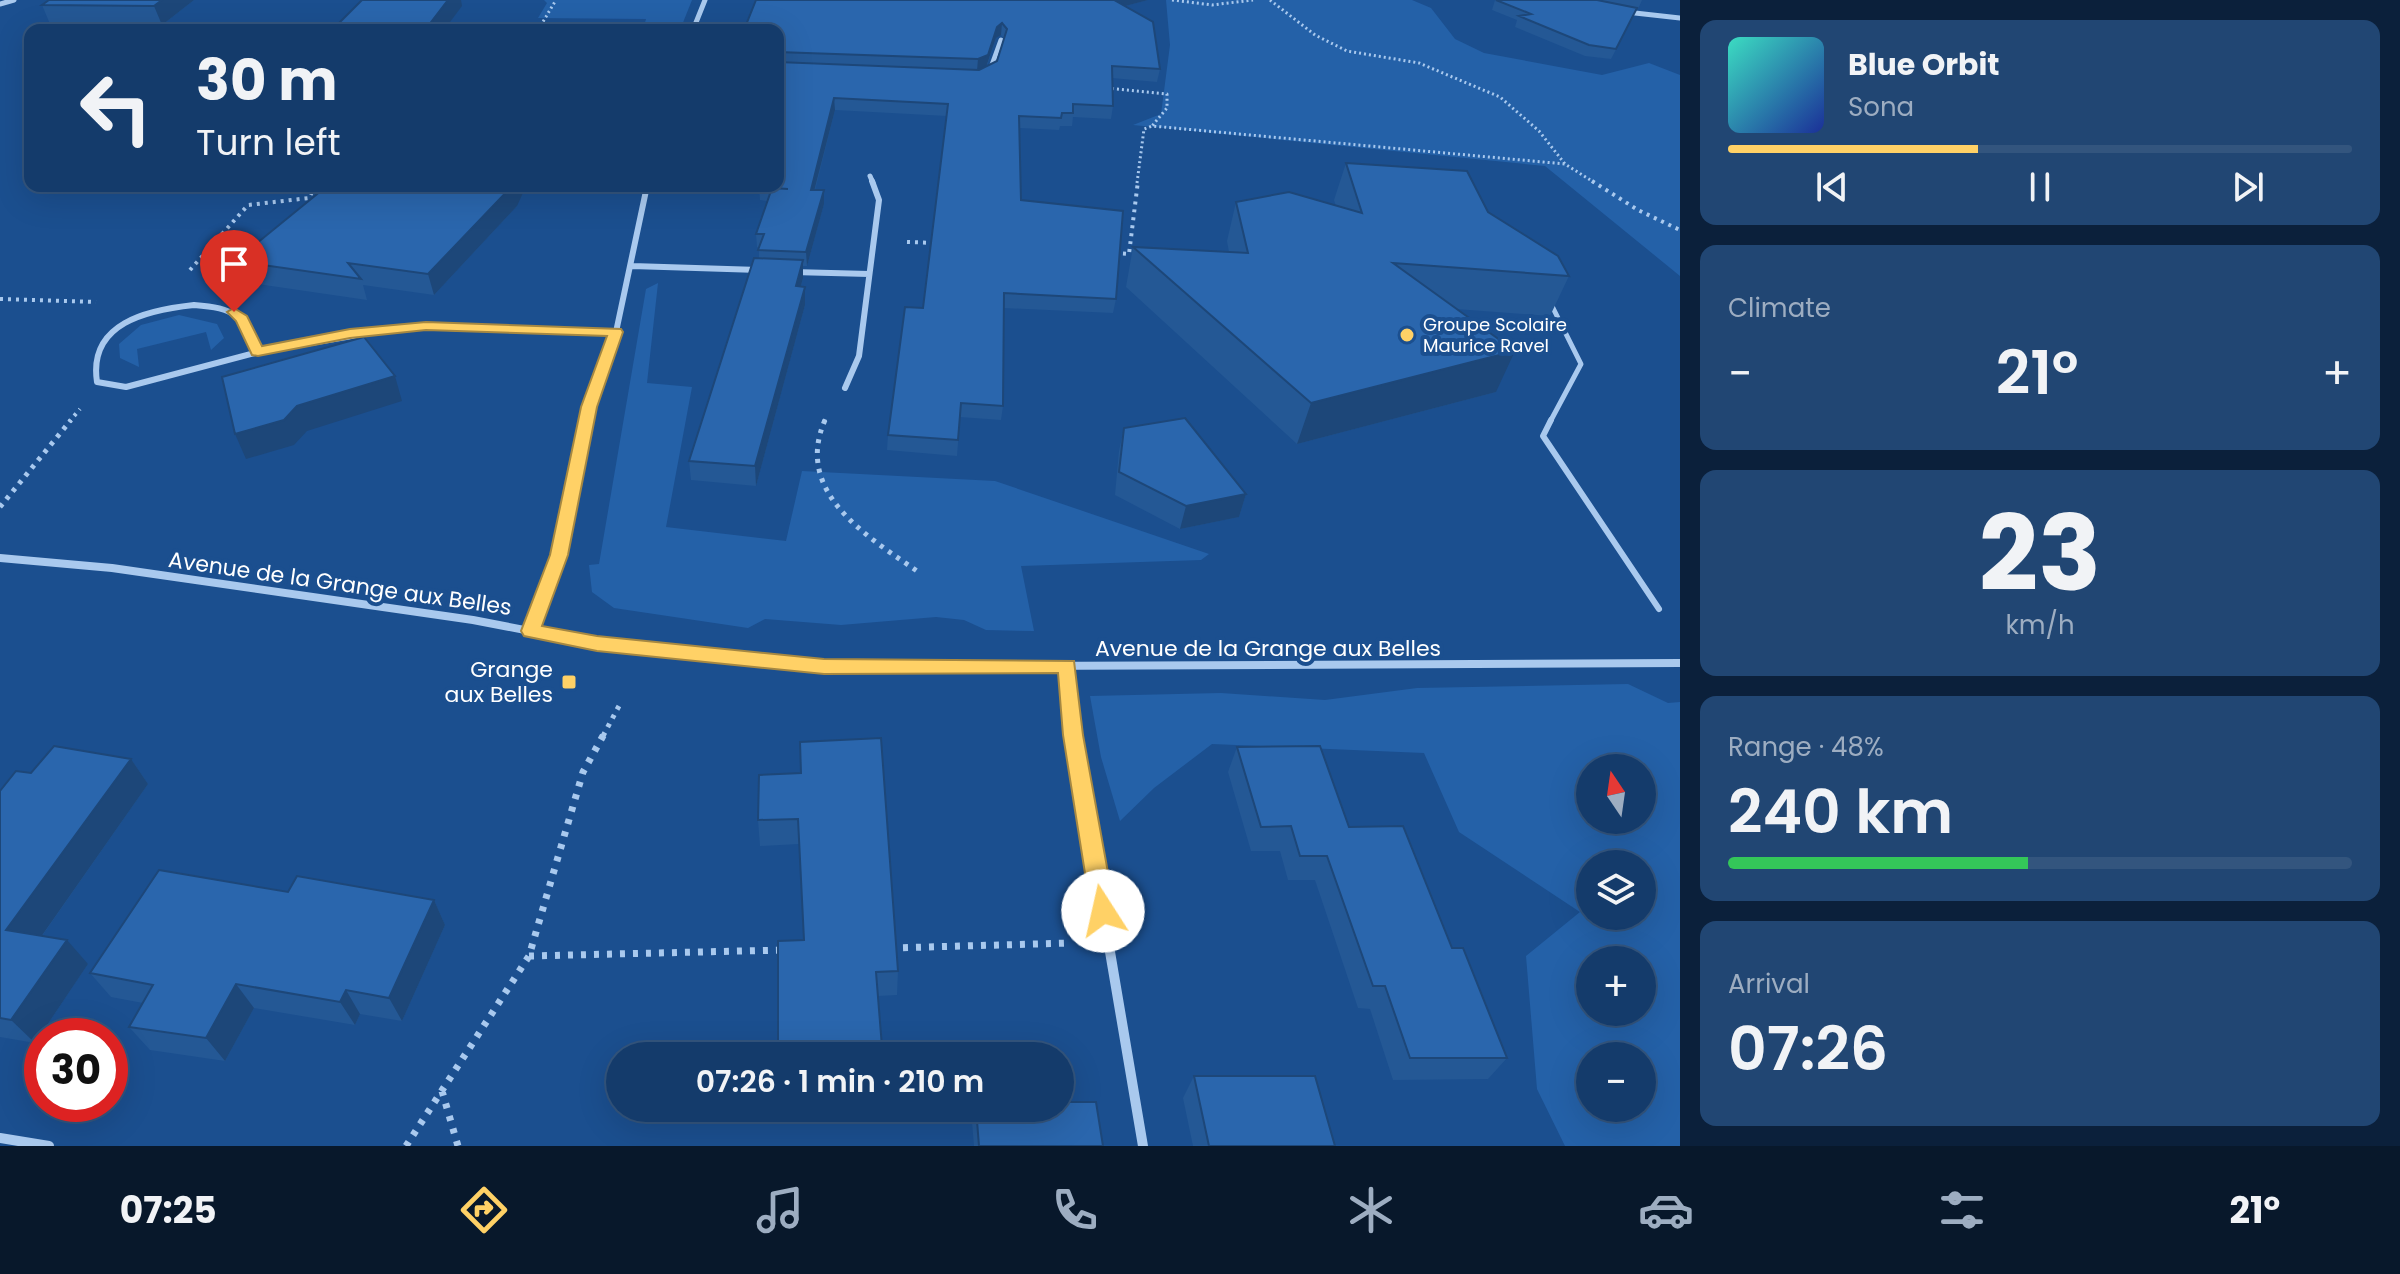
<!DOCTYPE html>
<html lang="en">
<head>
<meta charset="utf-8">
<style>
	:root { --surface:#143b6b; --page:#214673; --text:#f1f3f6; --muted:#9dadc1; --line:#33557e; --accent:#ffd166 }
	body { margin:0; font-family:Poppins,sans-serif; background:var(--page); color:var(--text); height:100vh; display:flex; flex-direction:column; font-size:30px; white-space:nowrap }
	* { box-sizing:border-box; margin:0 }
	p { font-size:26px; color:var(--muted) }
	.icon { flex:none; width:44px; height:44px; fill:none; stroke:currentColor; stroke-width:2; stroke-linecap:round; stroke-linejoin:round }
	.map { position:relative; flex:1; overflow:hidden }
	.panel { display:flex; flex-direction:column; gap:20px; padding:20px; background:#0b203b; width:720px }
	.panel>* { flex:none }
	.hud { position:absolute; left:24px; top:24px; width:760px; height:168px; border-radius:16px; box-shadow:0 8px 32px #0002,0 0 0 2px var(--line); background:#143b6b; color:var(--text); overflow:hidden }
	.needle { width:52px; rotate:347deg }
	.fabs { position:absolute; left:1576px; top:754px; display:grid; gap:16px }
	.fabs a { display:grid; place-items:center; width:80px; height:80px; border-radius:50%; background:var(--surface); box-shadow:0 8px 32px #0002,0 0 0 2px var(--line); font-size:40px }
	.speed { position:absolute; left:24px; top:1018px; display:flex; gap:16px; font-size:40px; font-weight:700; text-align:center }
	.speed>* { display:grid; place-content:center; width:104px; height:104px; border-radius:50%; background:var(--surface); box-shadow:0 8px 32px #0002,0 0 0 2px var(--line); line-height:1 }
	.speed .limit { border:12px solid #d22; background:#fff; color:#111 }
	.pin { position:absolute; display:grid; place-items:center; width:68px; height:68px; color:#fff; margin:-82px -34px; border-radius:50% 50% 50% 0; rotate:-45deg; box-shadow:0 0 8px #0007 }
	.pin .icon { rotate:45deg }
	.me { position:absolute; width:88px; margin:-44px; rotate:350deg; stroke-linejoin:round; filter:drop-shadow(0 0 6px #0008) }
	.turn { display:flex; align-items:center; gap:28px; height:168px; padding:0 40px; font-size:36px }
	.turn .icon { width:104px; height:104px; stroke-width:2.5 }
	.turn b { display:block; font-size:56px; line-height:68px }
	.big { font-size:60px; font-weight:600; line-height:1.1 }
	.panel .card { flex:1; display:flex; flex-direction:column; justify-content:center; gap:12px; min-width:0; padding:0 28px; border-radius:16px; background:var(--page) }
	.panel .dial { align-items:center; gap:0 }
	.dial b { font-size:104px; line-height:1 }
	.song { display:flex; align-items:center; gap:24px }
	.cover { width:96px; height:96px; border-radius:12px; background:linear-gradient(135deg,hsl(170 70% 55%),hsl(230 70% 35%)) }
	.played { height:8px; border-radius:4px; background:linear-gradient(90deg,var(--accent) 40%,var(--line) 40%) }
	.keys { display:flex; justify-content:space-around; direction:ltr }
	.heat { display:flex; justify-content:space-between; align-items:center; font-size:44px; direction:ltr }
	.charge { height:12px; border-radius:6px; background:linear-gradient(90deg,#34c759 48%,var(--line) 0) }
	.trip { position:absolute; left:606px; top:1042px; width:468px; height:80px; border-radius:40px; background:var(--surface); box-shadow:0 8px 32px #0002,0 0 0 2px var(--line); font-weight:600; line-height:80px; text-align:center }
	.dock { display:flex; height:128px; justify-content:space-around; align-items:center; background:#08182b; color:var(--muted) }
	.dock .icon { width:56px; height:56px }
	.dock .on { color:var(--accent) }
	.dock b { font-size:36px; color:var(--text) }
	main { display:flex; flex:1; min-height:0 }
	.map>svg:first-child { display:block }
	.green { fill:#2461a8; fill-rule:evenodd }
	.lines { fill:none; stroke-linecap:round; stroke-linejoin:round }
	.path-far3 { stroke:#a9c9ee; stroke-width:3; stroke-dasharray:2 3; stroke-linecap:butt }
	.path-far2 { stroke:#a9c9ee; stroke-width:4; stroke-dasharray:3 5; stroke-linecap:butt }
	.path-far1 { stroke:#a9c9ee; stroke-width:5; stroke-dasharray:4 6; stroke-linecap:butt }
	.path { stroke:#a9c9ee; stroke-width:7; stroke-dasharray:5 8; stroke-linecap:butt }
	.lane-far1 { stroke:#a9c9ee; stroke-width:5 }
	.lane { stroke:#a9c9ee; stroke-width:6 }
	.street-far3 { stroke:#a9c9ee; stroke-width:5 }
	.street-far2 { stroke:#a9c9ee; stroke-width:6 }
	.street-far1 { stroke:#a9c9ee; stroke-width:8 }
	.street { stroke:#a9c9ee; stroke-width:10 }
	.wall { fill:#245895; fill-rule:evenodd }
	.shaded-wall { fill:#1d4779 }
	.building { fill:#2a66ad; stroke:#1d4779; stroke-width:2 }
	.route { fill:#ffd166; stroke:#a68842; stroke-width:2 }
	.poi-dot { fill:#ffd166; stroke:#1b4f8f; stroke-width:3 }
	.labels { text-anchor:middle; stroke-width:8; stroke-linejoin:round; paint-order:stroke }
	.far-poi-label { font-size:18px; fill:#fff; stroke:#1b4f8f; text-anchor:start }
	.street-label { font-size:22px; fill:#fff; stroke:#1b4f8f }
	.poi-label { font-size:22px; fill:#fff; stroke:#1b4f8f; text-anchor:end }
</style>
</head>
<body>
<main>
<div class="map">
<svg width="1680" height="1146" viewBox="0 0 1680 1146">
	<rect width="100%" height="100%" fill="#1b4f8f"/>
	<path class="green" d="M544 0H692L680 30H643L646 19 538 18 547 3Z
		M1166 0H1412L1431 8 1455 39 1484 53 1602 75 1649 63 1680 75V276L1545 166 1133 125 1161 114 1170 45Z
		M658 283 647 383 692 387 666 527 786 541 802 471 995 481 1209 554 1201 560 1021 566 1034 631 986 630 964 620 936 617 841 625 765 619 748 628 614 608 592 592 589 565 599 564 646 289Z
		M179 315 217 324 224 338 211 350 206 332 137 349 139 367 120 358 119 344 141 325Z
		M1628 684 1668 703 1680 702V1146H1565L1537 1089 1526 956 1580 912 1459 832 1424 753 1212 744 1154 788 1120 821 1101 757 1090 696 1221 693 1325 700 1417 688ZM1590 768H1642V820H1590ZM1590 864H1642V916H1590ZM1590 960H1642V1012H1590ZM1590 1056H1642V1108H1590Z"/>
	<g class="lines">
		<path class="path-far3" d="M1172 0 1212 5 1253 0
			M1270 0 1315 35 1347 51 1419 63 1500 97 1539 131 1565 164 1595 183
			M33 26 212 30
			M538 30 556 0
			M1107 88 1167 94V108L1152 126 1565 164
			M1137 183 1144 129 1152 126"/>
		<path class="path-far2" d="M1592 181 1638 210 1680 230
			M907 242 937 243
			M1115 253 1129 254 1138 181
			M190 270 248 205 309 198 315 186
			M0 299 96 302
			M69 422 80 409
			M824 422 827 415"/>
		<path class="path-far1" d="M825 420C793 493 868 537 920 573
			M0 507 71 420
			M603 736 620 704"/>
		<path class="path" d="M890 948 1071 943
			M529 956 784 950
			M442 1091 458 1146
			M406 1146 529 956 583 772 604 734"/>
		<path class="lane-far1" d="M1550 422 1581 364 1551 304"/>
		<path class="lane" d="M1551 420 1543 436 1659 609"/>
		<path class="street-far3" d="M0 4 14 0
			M1626 12 1680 18
			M693 30 705 0
			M989 73 1001 40
			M870 176 873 183"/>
		<path class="street-far2" d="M632 266 759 270
			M793 272 869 274
			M194 305C236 308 241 315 258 352L126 387 97 382C88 323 147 310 194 305Z
			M258 352 405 327 616 332
			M845 388 859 356 879 200 872 181
			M586 422 616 332 647 186"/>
		<path class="street-far1" d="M0 558 112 568 473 620 597 644 824 667 1680 663
			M531 631 559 555 586 420
			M1067 666 1073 736"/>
		<path class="street" d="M1073 734 1143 1146
			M0 1138 49 1146"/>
	</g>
	<path class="wall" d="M194 0 162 25 50 24 42 5Z
		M756 0H1148L1125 6 1160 69 1157 82 1112 78 1113 106 1111 119 1073 117 1072 126H1060L1059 130 1020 128 1021 200 1116 299 1113 313 1004 308 1003 406 1001 420 960 417 957 456 887 450 888 435 923 308 947 116 835 110 815 190 824 204 807 266H803V278L801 286 805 287V305L756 486 691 480 689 461 759 258V248L757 247 756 234 767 201 760 200 759 186H778V30ZM1001 35 1004 39 997 61 987 66 996 38Z
		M1495 0 1632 19 1611 59 1585 56 1515 27 1517 20 1492 10Z
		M1598 0H1642L1638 9Z
		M1346 163 1488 212 1569 276 1550 316 1456 309 1496 392 1297 444 1126 287 1133 247 1229 252 1227 241 1236 202 1336 206 1334 200Z
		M517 206 434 295 363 285 367 300 243 282 235 261Z
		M1124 428 1246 494 1239 517 1180 529 1115 495 1119 451Z
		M1237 747 1349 827 1452 948 1507 1058 1488 1079 1393 1080 1370 1009 1358 1008 1315 880H1288L1280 851H1251L1228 772Z
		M131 759 148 784 42 936 88 964 35 1043 0 1037V791L31 773Z
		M801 773 898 971 897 995 878 996 882 1047V1056H778V941L804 940 799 844 760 846 758 820Z
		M288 892 434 900 445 925 402 1021 360 1014 355 1025 254 1008 225 1061 150 1050 129 1027 143 1003 111 997 90 973Z
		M1194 1076 1335 1146H1193L1183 1098Z
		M975 1108H1060L1103 1146H974L972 1122Z"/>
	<path class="shaded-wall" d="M162 0H194L162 25 154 6Z
		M448 0H461L462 6 444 30H425Z
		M1111 0H1148L1110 10Z
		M1002 23 1001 35 996 38 986 67 977 71 978 59 997 27Z
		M834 98 835 110 811 203V190Z
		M512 186H526L517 206 434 295 428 274Z
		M824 190V204L807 266 806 252Z
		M803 260V278L796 304V286Z
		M805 287V305L756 486 755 466Z
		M1515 351 1496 392 1297 444 1311 403Z
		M395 376 402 401 307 431 294 445 246 459 235 434 297 406Z
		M1246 494 1239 517 1180 529 1186 506Z
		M131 759 148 784 29 954 6 930Z
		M434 900 445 925 402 1021 389 998Z
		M67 940 88 964 35 1043 11 1020Z
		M236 984 254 1008 225 1061 206 1038Z
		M346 990 360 1014 355 1025 340 1002Z"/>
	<path class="building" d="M49 0H162L154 6 42 5Z
		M362 0H448L425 30H332Z
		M756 0H1114L1153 22 1160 69 1112 66 1113 106 1073 104V113H1062L1061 118 1019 116 1021 200 1123 211 1116 299 1004 293 1003 406 961 403 958 440 888 435 905 307 923 308 948 104 834 98 811 190H824L806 252 758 250 764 234H756L772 188 788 189 759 187 778 186V62L979 70 997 61 1007 29 1002 23 997 27 988 55 978 59 778 52V30H744Z
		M1496 0H1597L1637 8 1616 49 1589 45 1519 16 1531 14Z
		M1346 163 1467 171 1488 212 1558 256 1569 276 1393 263 1515 351 1311 403 1133 247 1248 253 1236 202 1289 192 1362 213Z
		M327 186H512L428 274 348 263 361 279 235 261Z
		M754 258 803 260 796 286 805 287 755 466 689 461Z
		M364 337 395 376 297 406 284 420 235 434 222 377Z
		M1185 418 1246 494 1186 506 1119 472 1124 428Z
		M881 738 898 971 876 972 882 1047 778 1052V941L804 940 798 819 758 820 759 775 801 773 800 742Z
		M54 746 131 759 6 930 67 940 11 1020 0 1018V791L16 771 31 773Z
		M1320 746 1349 827 1403 826 1452 948H1463L1507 1058H1410L1385 986H1373L1327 856H1300L1291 826 1261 827 1237 747Z
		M159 870 288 892 297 876 434 900 389 998 346 990 340 1002 236 984 206 1038 129 1027 153 985 90 973Z
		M1194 1076H1315L1335 1146H1209Z
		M1060 1102H1096L1103 1146H979L976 1108H1060Z"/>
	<path class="route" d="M234 308 247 316 262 346 350 329 426 322 621 329 623 332 597 407 568 555 542 626 597 636 824 659 1074 661 1083 735 1115 911 1111 919 1103 922 1094 919 1091 911 1063 735 1058 673 824 674 597 651 524 636 521 631 550 555 581 407 607 336 426 330 350 338 258 356 252 355 236 321 227 312Z"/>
	<g class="poi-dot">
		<circle cx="1407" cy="335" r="8"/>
		<rect x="561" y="674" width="16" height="16" rx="4"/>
	</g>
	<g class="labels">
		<g class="far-poi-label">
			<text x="1423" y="331">Groupe Scolaire<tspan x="1423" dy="21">Maurice Ravel</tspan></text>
		</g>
		<g class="street-label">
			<text transform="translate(340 583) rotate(8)" y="8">Avenue de la Grange aux Belles</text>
			<text x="1268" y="656">Avenue de la Grange aux Belles</text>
		</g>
		<g class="poi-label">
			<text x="553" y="677">Grange<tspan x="553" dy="25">aux Belles</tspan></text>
		</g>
	</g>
</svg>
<div class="fabs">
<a><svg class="needle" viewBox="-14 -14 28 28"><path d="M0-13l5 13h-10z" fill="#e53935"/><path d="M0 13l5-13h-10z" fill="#9dadc1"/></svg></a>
<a><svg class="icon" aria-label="layers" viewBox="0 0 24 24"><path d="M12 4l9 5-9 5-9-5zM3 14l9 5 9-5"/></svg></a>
<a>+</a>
<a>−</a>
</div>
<div class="speed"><div class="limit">30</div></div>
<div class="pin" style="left:234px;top:312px;background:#d93025"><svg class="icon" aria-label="arrive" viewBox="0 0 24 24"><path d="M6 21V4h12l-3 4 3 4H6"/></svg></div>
<svg class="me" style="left:1103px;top:911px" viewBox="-20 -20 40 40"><circle r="19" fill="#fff"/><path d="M0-13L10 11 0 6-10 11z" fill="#ffd166"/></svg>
<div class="trip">07:26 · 1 min · 210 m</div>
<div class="hud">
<div class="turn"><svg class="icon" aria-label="left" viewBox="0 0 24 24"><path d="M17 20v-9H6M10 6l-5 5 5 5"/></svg><div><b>30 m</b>Turn left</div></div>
</div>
</div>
<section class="panel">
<div class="card">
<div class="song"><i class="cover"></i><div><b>Blue Orbit</b><p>Sona</p></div></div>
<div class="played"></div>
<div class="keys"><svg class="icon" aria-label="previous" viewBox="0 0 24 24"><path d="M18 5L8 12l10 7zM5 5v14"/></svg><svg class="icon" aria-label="pause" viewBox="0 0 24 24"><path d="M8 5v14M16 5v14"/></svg><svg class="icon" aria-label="next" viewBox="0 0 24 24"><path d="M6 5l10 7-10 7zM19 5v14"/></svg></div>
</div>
<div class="card"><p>Climate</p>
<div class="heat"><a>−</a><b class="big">21°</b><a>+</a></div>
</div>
<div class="card dial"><b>23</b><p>km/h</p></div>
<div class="card"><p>Range · 48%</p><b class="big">240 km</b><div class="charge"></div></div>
<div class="card"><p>Arrival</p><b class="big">07:26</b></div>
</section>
</main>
<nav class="dock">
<b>07:25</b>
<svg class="icon on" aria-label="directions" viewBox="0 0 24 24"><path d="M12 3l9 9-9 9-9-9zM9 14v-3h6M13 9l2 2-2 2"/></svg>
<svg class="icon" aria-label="music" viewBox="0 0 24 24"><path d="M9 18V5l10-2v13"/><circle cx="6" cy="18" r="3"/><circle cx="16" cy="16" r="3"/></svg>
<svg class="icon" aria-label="phone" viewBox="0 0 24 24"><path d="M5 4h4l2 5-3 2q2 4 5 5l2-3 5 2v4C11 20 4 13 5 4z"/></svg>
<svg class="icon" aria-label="climate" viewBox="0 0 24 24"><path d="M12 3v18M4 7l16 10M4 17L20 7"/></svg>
<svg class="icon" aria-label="car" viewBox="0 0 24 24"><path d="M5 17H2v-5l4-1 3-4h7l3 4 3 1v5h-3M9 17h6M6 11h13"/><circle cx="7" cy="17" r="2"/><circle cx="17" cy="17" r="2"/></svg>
<svg class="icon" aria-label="filters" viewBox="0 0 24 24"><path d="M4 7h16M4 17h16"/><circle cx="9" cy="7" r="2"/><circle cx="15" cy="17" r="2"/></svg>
<b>21°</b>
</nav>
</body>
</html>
